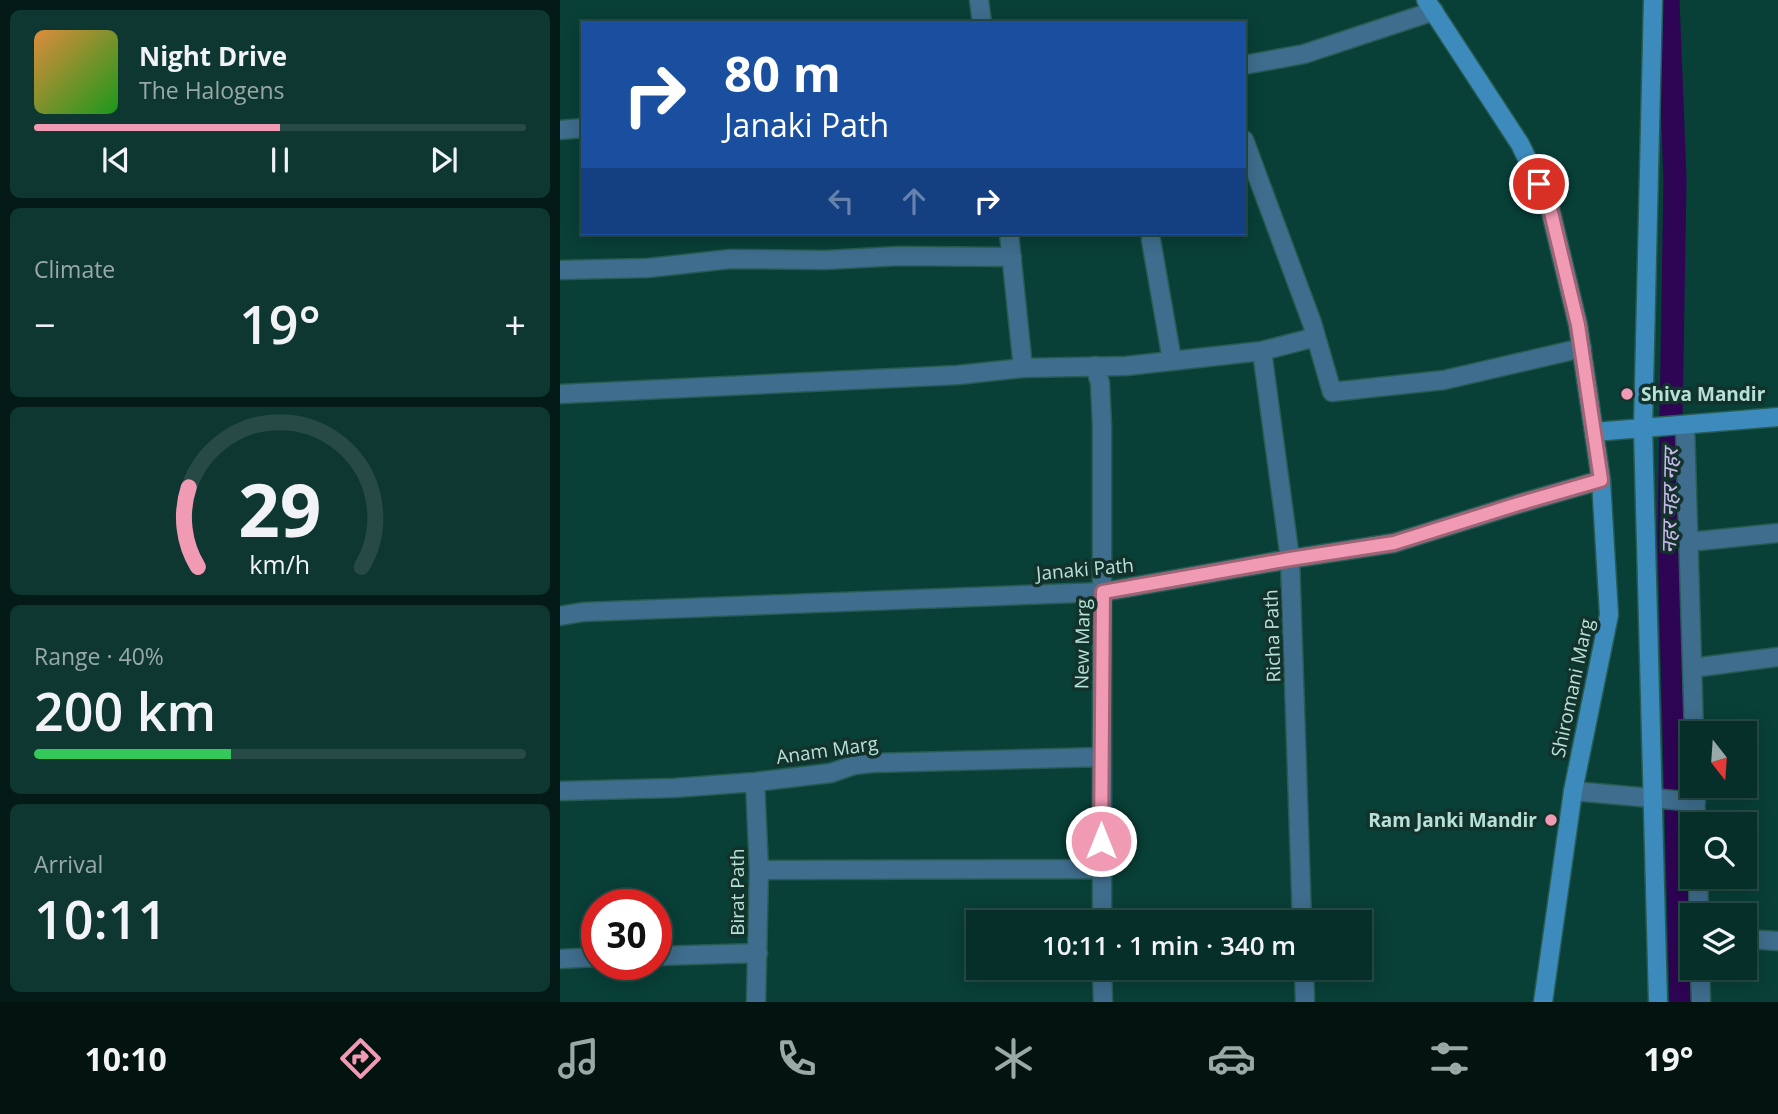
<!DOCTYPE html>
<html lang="en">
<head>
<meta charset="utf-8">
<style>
	:root { --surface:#062f29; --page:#0f3731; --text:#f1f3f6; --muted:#98a9a8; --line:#274a46; --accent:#f19ab4 }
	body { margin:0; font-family:"Open Sans","Noto Sans Devanagari",sans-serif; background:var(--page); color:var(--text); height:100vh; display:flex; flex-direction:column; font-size:26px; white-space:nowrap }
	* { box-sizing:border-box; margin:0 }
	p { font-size:23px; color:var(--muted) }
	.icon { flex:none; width:38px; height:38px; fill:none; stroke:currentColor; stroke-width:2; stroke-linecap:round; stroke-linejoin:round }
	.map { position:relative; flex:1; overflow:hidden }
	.details { display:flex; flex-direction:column; gap:10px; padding:10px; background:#031a17; width:560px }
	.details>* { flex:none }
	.guide { position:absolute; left:21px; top:21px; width:665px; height:214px; border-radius:0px; box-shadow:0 4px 18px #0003,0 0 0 2px var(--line); background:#1a4fa0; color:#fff; overflow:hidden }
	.needle { width:46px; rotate:163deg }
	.tools { position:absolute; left:1120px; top:721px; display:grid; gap:14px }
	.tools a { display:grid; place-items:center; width:77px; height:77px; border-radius:0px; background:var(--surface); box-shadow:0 4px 18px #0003,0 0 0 2px var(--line); font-size:35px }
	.speed { position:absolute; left:21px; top:889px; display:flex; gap:14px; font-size:35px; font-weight:700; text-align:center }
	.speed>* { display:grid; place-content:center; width:91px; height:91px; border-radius:50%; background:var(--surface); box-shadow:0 4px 18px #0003,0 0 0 2px var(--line); line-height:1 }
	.speed .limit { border:10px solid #d22; background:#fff; color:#111 }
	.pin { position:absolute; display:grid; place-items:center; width:60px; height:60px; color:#fff; margin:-30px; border:4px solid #fff; border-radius:50%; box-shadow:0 2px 7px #0007 }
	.me { position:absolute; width:77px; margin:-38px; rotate:0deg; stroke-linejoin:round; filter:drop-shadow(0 0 5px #0008) }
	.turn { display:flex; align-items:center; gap:24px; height:147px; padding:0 28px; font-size:32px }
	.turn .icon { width:91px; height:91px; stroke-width:2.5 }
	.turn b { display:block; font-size:49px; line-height:60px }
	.lanes { display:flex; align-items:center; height:66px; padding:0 28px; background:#0003; justify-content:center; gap:35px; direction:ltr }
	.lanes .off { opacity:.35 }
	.big { font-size:52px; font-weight:600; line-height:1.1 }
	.details .card { flex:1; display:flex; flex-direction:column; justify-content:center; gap:10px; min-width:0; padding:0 24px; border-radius:10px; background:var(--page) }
	.details .dial { align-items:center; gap:0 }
	.dial svg { height:182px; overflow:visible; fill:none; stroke:var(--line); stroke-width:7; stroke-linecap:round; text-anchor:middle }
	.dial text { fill:var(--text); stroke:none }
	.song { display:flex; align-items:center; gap:21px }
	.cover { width:84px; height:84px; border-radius:10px; background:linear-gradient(135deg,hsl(30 70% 55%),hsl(120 70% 35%)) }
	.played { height:7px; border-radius:4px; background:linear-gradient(90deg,var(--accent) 50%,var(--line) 50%) }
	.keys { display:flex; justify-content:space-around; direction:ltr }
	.heat { display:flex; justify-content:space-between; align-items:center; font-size:38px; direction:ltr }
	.charge { height:10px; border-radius:5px; background:linear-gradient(90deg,#34c759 40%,var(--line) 0) }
	.trip { position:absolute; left:406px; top:910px; width:406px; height:70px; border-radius:0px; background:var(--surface); box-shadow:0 4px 18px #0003,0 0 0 2px var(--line); font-weight:600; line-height:70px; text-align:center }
	.menu { display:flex; height:112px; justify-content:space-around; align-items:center; background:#021310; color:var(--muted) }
	.menu .icon { width:49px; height:49px }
	.menu .selected { color:var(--accent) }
	.menu b { font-size:32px; color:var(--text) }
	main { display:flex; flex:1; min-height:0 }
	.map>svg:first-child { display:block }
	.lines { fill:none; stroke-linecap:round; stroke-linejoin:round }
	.canal { stroke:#2e0454; stroke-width:23 }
	.street-casing { stroke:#275c54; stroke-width:21 }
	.secondary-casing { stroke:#275c54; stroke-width:21 }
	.street { stroke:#3f6d8d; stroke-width:18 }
	.secondary { stroke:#3d8bbd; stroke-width:18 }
	.route-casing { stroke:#9d6475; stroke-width:18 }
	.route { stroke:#f19ab4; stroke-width:12 }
	.poi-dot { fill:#f19ab4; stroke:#14322c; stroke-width:2.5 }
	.labels { text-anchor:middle; stroke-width:7; stroke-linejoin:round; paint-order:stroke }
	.poi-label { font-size:19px; font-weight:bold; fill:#b6e1d7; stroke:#14322c; text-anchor:start }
	.street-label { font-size:19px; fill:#b6e1d7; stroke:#14322c }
	.water-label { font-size:21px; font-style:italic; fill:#cab8ed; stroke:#14322c }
</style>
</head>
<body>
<main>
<section class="details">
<div class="card">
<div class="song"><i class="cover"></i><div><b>Night Drive</b><p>The Halogens</p></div></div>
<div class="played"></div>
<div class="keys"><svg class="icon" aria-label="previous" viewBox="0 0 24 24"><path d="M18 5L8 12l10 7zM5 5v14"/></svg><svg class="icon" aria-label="pause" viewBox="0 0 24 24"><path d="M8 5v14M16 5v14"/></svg><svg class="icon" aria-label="next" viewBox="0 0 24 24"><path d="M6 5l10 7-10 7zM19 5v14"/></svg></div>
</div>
<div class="card"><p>Climate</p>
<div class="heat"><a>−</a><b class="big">19°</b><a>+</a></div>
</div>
<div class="card dial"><svg viewBox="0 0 100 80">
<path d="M14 69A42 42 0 1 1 86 69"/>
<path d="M14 69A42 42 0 0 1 10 34" stroke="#f19ab4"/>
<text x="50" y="56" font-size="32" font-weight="700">29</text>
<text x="50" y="72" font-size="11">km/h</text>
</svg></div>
<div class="card"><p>Range · 40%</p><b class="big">200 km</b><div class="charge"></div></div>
<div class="card"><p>Arrival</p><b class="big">10:11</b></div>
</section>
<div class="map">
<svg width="1218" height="1002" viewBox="0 0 1218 1002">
	<rect width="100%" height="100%" fill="#083f37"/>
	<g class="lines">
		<path class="canal" d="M1108 0 1115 179 1109 538 1121 1002"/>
		<defs>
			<path id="street" d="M419 0 422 23
				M684 65 744 54 874 11
				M0 130 23 128
				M684 140 752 323 772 392 884 380 1022 348
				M449 233 463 368
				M591 240 612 360
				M0 270 88 268 170 259 265 260 339 256 452 257
				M702 351 730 559 742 922
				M535 366 540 383 542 425V922
				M0 394 398 375 463 368 566 366 702 351 756 337
				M1125 425 1134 733
				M1129 542 1218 533
				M0 616 23 612 543 592 730 559 834 543 958 504 1041 480
				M1132 668 1218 657
				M195 782 199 870 196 1002
				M1135 786 1136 824
				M0 791 114 788 195 782 271 773 294 765 312 763 541 757
				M1013 791 1136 802
				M199 870 541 869
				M1138 877 1139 915
				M1185 939 1218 941
				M96 956 198 953
				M0 959 37 957
				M542 968 543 1002
				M744 968 745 1002
				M1140 968 1141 1002"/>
			<path id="secondary" d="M866 0 960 144 989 204 1018 325 1041 480 1049 615 1013 791 983 1002
				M1093 0 1083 428 1098 1002
				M1034 432 1218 417"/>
		</defs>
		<use href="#street" class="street-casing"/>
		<use href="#secondary" class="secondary-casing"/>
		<use href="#street" class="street"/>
		<use href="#secondary" class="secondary"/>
	</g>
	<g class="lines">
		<defs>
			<path id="route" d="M541 841 543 592 730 559 834 543 958 504 1041 480 1018 325 989 204 979 184"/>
		</defs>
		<use href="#route" class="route-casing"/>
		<use href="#route" class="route"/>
	</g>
	<g class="poi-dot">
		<circle cx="1067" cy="394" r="7"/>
		<circle cx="991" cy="820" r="7"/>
	</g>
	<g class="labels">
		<g class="poi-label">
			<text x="1081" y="401">Shiva Mandir</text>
			<text x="977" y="827" text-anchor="end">Ram Janki Mandir</text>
		</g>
		<g class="street-label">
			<text transform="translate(525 569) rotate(-5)" y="7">Janaki Path</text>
			<text transform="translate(712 636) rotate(-92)" y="7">Richa Path</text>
			<text transform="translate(522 644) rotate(-89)" y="7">New Marg</text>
			<text transform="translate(1012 688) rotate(-78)" y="7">Shiromani Marg</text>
			<text transform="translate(267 750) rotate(-8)" y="7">Anam Marg</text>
			<text transform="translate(177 892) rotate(-90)" y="7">Birat Path</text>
		</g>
		<g class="water-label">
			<text transform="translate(1110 501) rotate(-89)" y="7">नहर नहर नहर</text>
		</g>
	</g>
</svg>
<div class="tools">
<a><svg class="needle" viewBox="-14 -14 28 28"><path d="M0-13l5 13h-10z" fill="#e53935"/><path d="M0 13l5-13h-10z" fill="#98a9a8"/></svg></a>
<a><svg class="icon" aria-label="search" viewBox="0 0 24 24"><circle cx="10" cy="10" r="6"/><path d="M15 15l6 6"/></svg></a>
<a><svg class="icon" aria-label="layers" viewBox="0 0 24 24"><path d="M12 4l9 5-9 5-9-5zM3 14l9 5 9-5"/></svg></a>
</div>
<div class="speed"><div class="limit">30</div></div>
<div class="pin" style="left:979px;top:184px;background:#d93025"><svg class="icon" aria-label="arrive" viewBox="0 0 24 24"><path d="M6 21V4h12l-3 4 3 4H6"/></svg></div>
<svg class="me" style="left:541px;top:841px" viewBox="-20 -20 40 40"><circle r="17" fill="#f19ab4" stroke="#fff" stroke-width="3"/><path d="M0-11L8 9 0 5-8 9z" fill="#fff"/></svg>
<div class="trip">10:11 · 1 min · 340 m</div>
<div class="guide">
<div class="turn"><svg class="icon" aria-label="right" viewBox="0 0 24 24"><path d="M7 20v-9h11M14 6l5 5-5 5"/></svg><div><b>80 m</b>Janaki Path</div></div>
<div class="lanes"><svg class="icon off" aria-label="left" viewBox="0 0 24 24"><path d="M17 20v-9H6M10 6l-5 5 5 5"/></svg><svg class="icon off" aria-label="ahead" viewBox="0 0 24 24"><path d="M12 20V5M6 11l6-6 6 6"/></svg><svg class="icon" aria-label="right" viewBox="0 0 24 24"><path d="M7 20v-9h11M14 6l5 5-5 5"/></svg></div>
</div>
</div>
</main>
<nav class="menu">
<b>10:10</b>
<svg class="icon selected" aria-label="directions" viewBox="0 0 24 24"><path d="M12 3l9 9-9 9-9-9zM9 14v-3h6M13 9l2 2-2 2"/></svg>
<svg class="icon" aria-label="music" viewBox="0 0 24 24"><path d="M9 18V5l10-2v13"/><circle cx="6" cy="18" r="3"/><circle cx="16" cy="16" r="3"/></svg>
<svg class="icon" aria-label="phone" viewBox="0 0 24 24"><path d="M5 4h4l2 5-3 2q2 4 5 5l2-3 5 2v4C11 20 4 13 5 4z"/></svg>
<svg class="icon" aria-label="climate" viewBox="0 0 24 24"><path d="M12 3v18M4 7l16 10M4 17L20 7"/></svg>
<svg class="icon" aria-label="car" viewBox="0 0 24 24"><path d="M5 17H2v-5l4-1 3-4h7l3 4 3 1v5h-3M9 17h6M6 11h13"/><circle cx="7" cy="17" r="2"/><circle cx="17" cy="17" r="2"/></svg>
<svg class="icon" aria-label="filters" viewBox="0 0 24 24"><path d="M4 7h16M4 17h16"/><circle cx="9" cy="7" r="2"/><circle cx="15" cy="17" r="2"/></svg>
<b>19°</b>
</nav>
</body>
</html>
